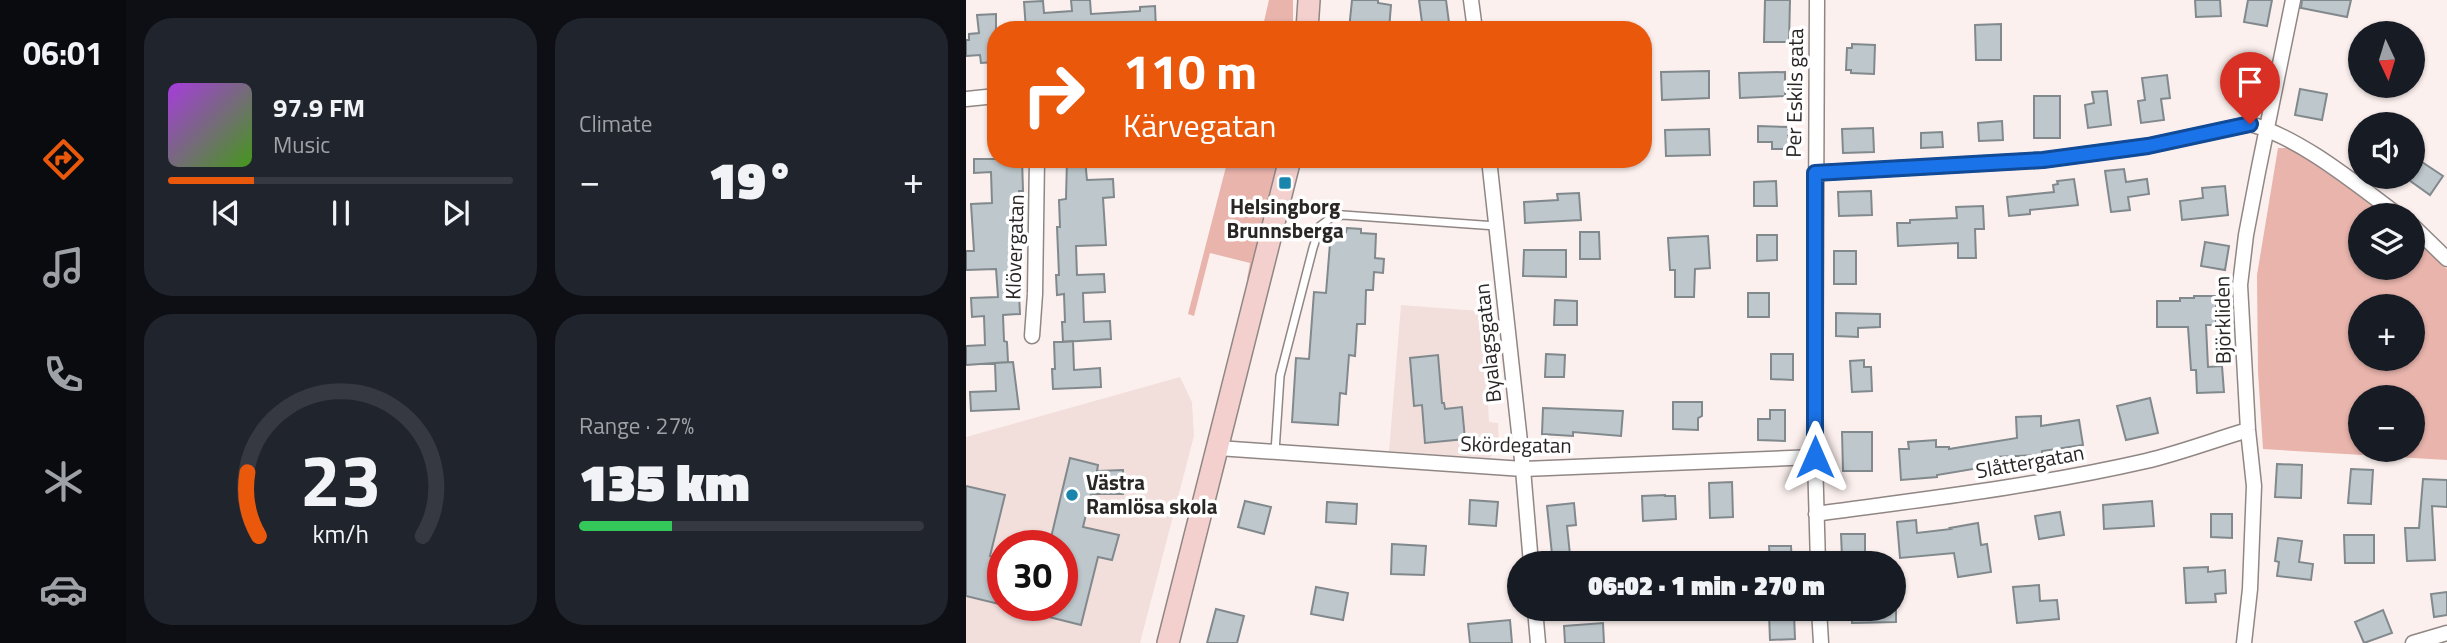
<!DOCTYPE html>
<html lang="en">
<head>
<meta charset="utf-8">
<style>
	:root { --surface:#171b24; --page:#20242c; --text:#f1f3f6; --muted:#9ea1a6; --line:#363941; --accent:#ea580c }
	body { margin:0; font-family:"Titillium Web",sans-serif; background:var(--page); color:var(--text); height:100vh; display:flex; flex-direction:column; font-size:26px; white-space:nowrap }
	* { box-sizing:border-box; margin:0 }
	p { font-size:23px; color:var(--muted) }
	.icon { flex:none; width:38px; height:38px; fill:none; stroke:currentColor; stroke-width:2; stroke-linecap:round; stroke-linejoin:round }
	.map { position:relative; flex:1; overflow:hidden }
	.side { display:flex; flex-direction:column; gap:18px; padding:18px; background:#0d0f14; width:840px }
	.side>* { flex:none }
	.banner { position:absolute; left:21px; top:21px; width:665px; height:147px; border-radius:28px; box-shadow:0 2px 5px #0004; background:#ea580c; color:#fff; overflow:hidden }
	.needle { width:46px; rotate:176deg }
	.fabs { position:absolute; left:1382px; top:21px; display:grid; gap:14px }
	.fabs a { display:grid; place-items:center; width:77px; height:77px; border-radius:50%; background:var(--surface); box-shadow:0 2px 5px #0004; font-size:35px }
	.speed { position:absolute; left:21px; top:530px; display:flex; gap:14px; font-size:35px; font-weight:700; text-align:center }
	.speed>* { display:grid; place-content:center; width:91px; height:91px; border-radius:50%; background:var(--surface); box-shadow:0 2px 5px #0004; line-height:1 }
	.speed .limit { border:10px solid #d22; background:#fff; color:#111 }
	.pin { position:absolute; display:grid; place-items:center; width:60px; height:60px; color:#fff; margin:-72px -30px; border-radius:50% 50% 50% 0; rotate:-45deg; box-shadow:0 0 7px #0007 }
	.pin .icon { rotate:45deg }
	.me { position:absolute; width:77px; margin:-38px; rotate:0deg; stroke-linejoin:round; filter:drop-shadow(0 0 5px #0008) }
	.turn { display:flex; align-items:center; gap:24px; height:147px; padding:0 21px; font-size:32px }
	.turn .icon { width:91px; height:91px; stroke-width:2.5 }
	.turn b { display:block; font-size:49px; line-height:60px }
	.big { font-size:52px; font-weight:800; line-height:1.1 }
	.side .tile { flex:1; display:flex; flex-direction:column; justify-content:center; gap:10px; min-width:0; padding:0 24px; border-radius:28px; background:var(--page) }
	.side .dial { align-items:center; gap:0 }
	.dial svg { height:182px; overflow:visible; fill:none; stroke:var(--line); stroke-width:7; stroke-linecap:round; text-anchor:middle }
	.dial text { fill:var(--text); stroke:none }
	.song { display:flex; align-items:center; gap:21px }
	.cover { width:84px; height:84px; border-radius:10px; background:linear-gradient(135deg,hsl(280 70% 55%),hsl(100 70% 35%)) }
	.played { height:7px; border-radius:4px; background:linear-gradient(90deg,var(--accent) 25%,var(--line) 25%) }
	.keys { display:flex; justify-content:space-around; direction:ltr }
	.heat { display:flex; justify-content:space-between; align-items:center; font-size:38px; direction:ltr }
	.charge { height:10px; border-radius:5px; background:linear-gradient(90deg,#34c759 27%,var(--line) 0) }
	.side .tiles { flex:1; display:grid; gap:18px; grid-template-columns:repeat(2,1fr) }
	.trip { position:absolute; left:541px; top:551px; width:399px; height:70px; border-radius:35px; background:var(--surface); box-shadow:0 2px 5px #0004; font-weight:800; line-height:70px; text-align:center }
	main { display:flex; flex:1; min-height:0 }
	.menu { display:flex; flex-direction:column; width:126px; justify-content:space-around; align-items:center; background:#090b0e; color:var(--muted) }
	.menu .icon { width:49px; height:49px }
	.menu .on { color:var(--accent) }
	.menu b { font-size:32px; color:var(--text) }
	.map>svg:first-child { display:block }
	.built { fill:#f2dfdc; fill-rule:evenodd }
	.green { fill:#e8b4ac; fill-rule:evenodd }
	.building { fill:#bec7cc; stroke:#81898d; stroke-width:2 }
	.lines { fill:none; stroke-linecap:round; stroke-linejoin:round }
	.lane-casing { stroke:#908785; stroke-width:10 }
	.street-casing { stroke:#908785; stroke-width:17 }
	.secondary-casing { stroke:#908785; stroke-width:24 }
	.lane { stroke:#fff; stroke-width:7 }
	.street { stroke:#fff; stroke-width:14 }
	.secondary { stroke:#f3d0cd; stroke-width:21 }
	.route-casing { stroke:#114b97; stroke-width:18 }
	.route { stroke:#1a73e8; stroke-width:12 }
	.poi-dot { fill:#1985ac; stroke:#fff; stroke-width:2.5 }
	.labels { text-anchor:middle; stroke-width:7; stroke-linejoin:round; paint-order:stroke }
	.street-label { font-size:21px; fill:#2a2626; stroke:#fff }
	.poi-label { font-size:21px; font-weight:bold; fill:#2a2626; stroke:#fff }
</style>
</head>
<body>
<main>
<nav class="menu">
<b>06:01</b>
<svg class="icon on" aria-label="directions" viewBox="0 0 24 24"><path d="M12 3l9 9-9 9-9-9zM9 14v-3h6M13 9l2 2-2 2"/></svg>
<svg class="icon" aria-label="music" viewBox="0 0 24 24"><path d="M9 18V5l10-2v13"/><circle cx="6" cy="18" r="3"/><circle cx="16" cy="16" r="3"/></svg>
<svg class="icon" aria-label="phone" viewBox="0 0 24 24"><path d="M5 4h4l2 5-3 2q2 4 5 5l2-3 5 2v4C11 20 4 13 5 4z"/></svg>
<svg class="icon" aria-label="climate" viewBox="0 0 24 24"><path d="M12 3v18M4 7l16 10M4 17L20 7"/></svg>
<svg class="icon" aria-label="car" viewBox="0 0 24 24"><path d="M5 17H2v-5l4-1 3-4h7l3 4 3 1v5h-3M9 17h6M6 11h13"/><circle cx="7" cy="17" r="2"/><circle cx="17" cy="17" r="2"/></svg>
</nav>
<section class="side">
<div class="tiles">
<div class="tile">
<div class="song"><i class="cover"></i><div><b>97.9 FM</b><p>Music</p></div></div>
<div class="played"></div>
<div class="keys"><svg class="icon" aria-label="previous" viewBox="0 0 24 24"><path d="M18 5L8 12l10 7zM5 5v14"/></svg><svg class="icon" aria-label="pause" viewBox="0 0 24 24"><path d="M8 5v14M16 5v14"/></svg><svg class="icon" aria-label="next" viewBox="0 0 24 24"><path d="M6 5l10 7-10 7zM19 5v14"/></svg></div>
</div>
<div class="tile"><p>Climate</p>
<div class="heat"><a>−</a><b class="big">19°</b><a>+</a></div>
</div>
<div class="tile dial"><svg viewBox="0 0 100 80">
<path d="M14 69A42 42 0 1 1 86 69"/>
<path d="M14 69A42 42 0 0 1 9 41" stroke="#ea580c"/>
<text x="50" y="56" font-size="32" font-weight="700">23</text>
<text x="50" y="72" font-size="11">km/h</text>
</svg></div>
<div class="tile"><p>Range · 27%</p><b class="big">135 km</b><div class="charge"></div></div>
</div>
</section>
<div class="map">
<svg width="1481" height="643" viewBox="0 0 1481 643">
	<rect width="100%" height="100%" fill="#fbf0ee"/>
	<path class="built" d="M435 305 526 312 532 382H521L523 422 532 423 533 445 524 458 423 451Z
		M214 377 226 402 228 436 174 643H0V437ZM37 546H96V606H37Z"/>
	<path class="green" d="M303 0H327V30H296Z
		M1312 148H1325L1423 215H1395V268H1447V237L1481 269V460L1297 449 1292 372 1291 275ZM1395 306H1447V359H1395ZM1395 397H1447V450H1395Z
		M262 159H314L284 279H281L284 263 244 253 228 316 222 314Z"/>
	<path class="building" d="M105 0H124L125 14 174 11V7L189 6 190 30H60L58 2 77 1 78 13 106 11Z
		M386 0H412V3L425 5 423 29 383 30Z
		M453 0H480L484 30H457Z
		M799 0H824L823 42H798Z
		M1229 0H1254L1255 16 1230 17Z
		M1282 0H1306L1301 26 1278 22Z
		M1336 0H1385L1381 17 1335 8Z
		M30 14V62L15 63 14 55 0 56V40H3V34L13 33 11 15Z
		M1035 24V60H1010L1009 25Z
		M886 44 909 45 908 74 885 73V70H880L881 48H886Z
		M1268 68 1293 72 1287 103 1262 99Z
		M743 71V98L696 100 695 72Z
		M819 72V96L774 98 773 73Z
		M1201 75 1204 98 1195 99 1198 120 1175 123 1172 101 1179 100 1176 78Z
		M1334 89 1361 94 1356 120 1329 115Z
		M1141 91 1145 125 1122 128 1119 105 1128 103 1126 92Z
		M1068 96H1094V138H1068Z
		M1036 121 1037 140 1013 141 1012 123Z
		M792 126 822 127V149H806V142H792Z
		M907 128 908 152 877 153 876 129Z
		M743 129 744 155 700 156 699 130Z
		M976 132 977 147 955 148V133Z
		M8 159H56L57 191H53L54 220H44L46 268H48L50 293H53L54 314 37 315 38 341 41 342 42 362 0 365V346L19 345 18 316 6 317 5 298 32 297 30 269 0 270V251H8L5 204 26 203 25 172 8 173Z
		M101 159H119L121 180 147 179 148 197 137 198 140 245 110 246 111 275 138 274 139 292 117 293 118 322 144 321 145 339 97 342 96 322H99L98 294 91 295 90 275H93L91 227H94L93 200 100 199Z
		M1453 160 1477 176 1464 195 1440 178 1447 177V168Z
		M1158 169 1160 182 1181 179 1183 194 1162 197 1164 210 1145 212 1139 171Z
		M1108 179 1112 205 1064 210V214L1043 216 1041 197 1088 192 1087 185 1092 184 1091 181Z
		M810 181 811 206H788V182Z
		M1259 186 1262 215 1216 220 1214 201 1237 198 1236 188Z
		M905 191 906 215 873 216 872 192Z
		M613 193 615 220 559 223 558 202 592 200 591 194Z
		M1017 206 1018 229H1009L1010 258H992V243L932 246 931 223H944V220L991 218 990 207Z
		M381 228 395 229V233L410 234 409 258 418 259 417 273 408 272 407 290H400L399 324H391L389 356 383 355 380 394 374 393 372 425 326 422 330 358 343 359 348 292 360 293 365 231 380 232Z
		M614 232H633L634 259H614Z
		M791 235H811V260L791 261Z
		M742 236 744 268 729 269 728 297H709V270H704L702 238Z
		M1239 242 1263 246 1259 270 1235 266Z
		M558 250H600V277L557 276Z
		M868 251H890V284H868Z
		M782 293H803V317H782Z
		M1228 296H1250V325H1240L1242 367 1256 366 1258 392 1231 393 1230 370H1225L1222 327H1191V301H1214V298H1228Z
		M589 300 611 301V325H588Z
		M870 313 914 314V327L892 328V337L870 336Z
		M107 341 108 370 134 368 135 387 87 389 86 369H89L88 342Z
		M580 354 599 355 598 377H579Z
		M805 354H827V380L805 379Z
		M472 355 476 403H478L479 409 496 407 499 439 459 443 456 405 448 406 444 358Z
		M898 360V367H905L906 391 886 392 884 361Z
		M47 362 53 409 5 411 4 392 30 391 29 363Z
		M1184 398 1192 433 1160 440 1151 406Z
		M707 402H736V416L732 418V430L707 429Z
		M577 408 657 411 655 436 607 432V436L576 434Z
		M804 410H819V441L792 440V419H804Z
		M1075 416V426L1113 420 1117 445 1076 451V455L1029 457 1031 465 971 475V477L935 480 933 449H943L942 442 970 440V447H983V449L1051 438 1050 417Z
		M876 432H906V471H877Z
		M104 458 132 465 131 471 157 470V494H125L117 527 153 535 146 560 132 557 115 625 59 611 60 606H96V546H83Z
		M1311 464 1336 465 1335 498 1309 497Z
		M1385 469 1407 470 1405 504 1382 503Z
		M1457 479 1481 480V507L1466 506 1469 560 1441 561 1439 528H1453Z
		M766 482 767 517 744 518 743 483Z
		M0 486 39 495 24 556 37 559V605L0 596Z
		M699 495V496H709L710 519 677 521 676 496Z
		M504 500 532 502 530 526 503 524Z
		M279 501 305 507 298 534 272 527Z
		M1186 501 1188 526 1138 529 1137 505Z
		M361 502 391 504 390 524 360 522Z
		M608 503 610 525 601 526 605 564H587L581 506Z
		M1094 512 1098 535 1073 539 1069 516Z
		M1245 514H1266V538L1245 537Z
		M950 520 951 533 985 529 984 528 1012 523 1015 545 1021 544 1025 572 992 577 988 553 934 558 931 522Z
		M875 534H899V557H876Z
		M1378 535H1408V563H1379Z
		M1312 538 1336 541 1333 562 1347 564 1345 580 1311 576 1313 562 1309 561Z
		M426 544 460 546 458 575 425 574Z
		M803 546H825L826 564H804Z
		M1242 567V572L1259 570 1260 593 1249 594 1250 602 1220 603 1218 568Z
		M1073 585 1074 601 1091 600 1093 619 1051 623 1047 587Z
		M350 587 382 593 377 620 345 614Z
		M1481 592V615L1468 617 1465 594Z
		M250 609 278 616 271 643H241Z
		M886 609H930V622L886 623Z
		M1417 610 1426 633 1398 643 1389 622Z
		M828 613 829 639 804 640 803 614Z
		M544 620 546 643H504L502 624Z
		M637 623 638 643H599L598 626Z"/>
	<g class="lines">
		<defs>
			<path id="lane" d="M309 452 314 376 347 248 354 226 366 217 377 215 530 226"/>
			<path id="street" d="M505 0 509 30
				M851 0 849 457 852 564
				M0 99 30 96
				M523 159 557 469 565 564
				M849 173 1077 160 1182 146 1284 124C1335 138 1390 184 1432 215
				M1447 226 1481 259
				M66 336 69 294 71 159
				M252 448 557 469 849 457
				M850 514C960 499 1071 486 1180 461 1214 453 1248 440 1282 430
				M569 609 572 643
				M853 609 855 643
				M1278 643 1284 589 1288 486 1282 430 1274 285 1280 235 1292 172 1327 0
				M1447 643 1481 633"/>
			<path id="secondary" d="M341 30 343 0
				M202 643 324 159"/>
		</defs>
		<use href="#lane" class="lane-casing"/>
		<use href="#street" class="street-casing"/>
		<use href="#secondary" class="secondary-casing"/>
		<use href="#lane" class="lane"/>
		<use href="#street" class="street"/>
		<use href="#secondary" class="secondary"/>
	</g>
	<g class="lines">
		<defs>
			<path id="route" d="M849 457V173L1077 160 1182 146 1284 124"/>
		</defs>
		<use href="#route" class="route-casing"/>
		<use href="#route" class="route"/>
	</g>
	<g class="poi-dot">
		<rect x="312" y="176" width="14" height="14" rx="3.5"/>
		<circle cx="106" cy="495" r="7"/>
	</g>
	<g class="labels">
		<g class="street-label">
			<text transform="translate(829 93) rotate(-89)" y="7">Per Eskils gata</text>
			<text transform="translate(49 247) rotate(-88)" y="7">Klövergatan</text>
			<text transform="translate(1257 320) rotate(-91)" y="7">Björkliden</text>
			<text transform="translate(522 343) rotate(-96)" y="7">Byalagsgatan</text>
			<text transform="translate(550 445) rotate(1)" y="7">Skördegatan</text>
			<text transform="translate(1064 462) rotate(-10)" y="7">Slåttergatan</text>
		</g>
		<g class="poi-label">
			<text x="319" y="214">Helsingborg<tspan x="319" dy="24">Brunnsberga</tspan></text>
			<text x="120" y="490" text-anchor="start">Västra<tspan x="120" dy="24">Ramlösa skola</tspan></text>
		</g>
	</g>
</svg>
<div class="fabs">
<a><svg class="needle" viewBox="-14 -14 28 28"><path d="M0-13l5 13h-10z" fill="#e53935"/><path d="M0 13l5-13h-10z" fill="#9ea1a6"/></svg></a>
<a><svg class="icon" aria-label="sound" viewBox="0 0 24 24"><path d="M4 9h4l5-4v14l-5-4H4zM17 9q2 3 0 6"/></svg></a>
<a><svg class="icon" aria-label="layers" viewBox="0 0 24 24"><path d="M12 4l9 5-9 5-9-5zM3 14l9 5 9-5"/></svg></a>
<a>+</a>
<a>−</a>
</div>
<div class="speed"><div class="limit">30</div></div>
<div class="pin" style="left:1284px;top:124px;background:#d93025"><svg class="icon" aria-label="arrive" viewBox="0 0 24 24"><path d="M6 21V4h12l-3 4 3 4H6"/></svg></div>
<svg class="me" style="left:849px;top:457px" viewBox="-20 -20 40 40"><path d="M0-17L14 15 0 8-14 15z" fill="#1a73e8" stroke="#fff" stroke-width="4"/></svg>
<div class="trip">06:02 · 1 min · 270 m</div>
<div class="banner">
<div class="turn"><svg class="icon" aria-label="right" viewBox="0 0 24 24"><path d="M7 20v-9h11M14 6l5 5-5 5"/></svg><div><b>110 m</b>Kärvegatan</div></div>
</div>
</div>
</main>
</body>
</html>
